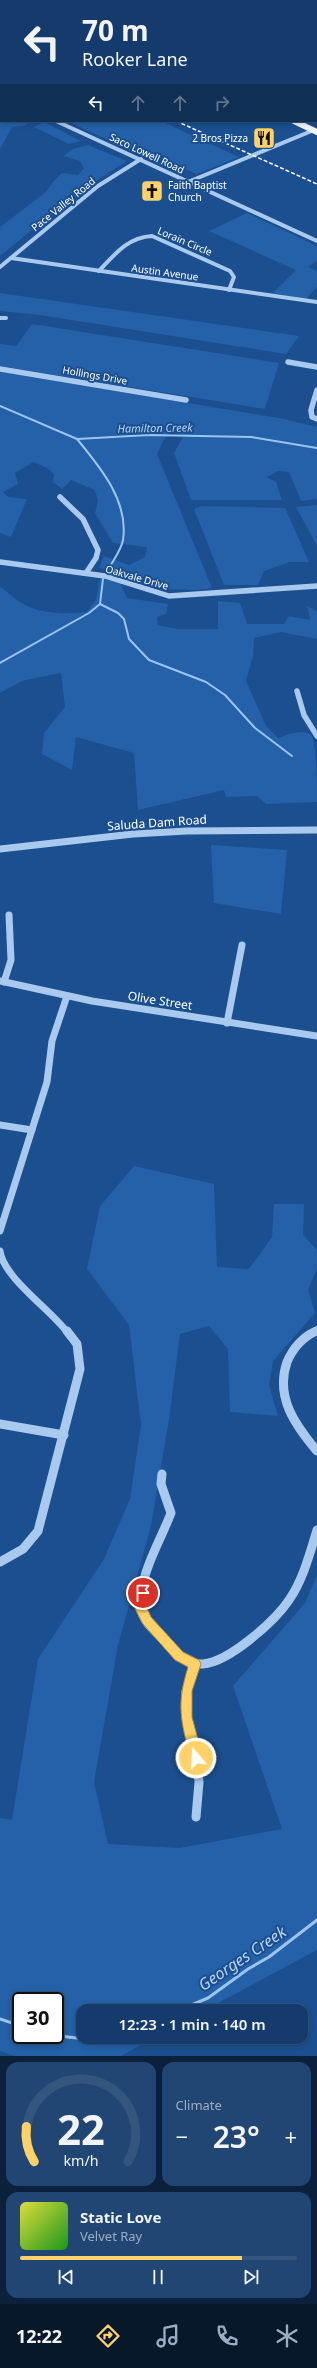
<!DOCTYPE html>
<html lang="en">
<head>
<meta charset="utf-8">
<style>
	body { margin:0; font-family:"Noto Sans",sans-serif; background:#214673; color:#f1f3f6; height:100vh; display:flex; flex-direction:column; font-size:15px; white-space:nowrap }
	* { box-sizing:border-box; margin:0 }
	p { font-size:13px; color:#9dadc1 }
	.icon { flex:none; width:22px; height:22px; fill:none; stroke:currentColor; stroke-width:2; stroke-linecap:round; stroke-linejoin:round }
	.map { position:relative; height:2056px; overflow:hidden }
	.sheet { display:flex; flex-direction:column; gap:6px; padding:6px; background:#0b203b; flex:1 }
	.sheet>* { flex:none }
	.hud { position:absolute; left:0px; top:0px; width:317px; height:122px; box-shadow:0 2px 6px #0003,0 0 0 1px #33557e; background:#143b6b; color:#f1f3f6; overflow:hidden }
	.speed { position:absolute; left:12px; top:1992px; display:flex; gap:8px; font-size:20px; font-weight:700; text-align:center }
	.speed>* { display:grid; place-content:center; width:52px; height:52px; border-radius:50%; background:#143b6b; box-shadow:0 2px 6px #0003,0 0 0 1px #33557e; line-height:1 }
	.speed .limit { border:2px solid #111; border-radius:6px; background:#fff; color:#111 }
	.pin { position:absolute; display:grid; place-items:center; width:34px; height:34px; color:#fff; margin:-17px; border:2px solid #fff; border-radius:50%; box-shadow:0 1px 4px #0007 }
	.me { position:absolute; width:44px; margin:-22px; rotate:342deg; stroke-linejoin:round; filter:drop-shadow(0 0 3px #0008) }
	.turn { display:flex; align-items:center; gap:14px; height:84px; padding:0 16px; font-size:18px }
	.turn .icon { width:52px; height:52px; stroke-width:2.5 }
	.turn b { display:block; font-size:28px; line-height:34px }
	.lanes { display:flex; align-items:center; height:38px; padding:0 16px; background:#0003; justify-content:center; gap:20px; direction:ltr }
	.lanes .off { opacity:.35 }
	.big { font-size:30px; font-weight:600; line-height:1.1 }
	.sheet .card { flex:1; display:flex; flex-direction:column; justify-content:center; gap:6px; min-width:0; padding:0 14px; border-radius:12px; background:#214673 }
	.sheet .dial { align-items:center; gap:0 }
	.dial svg { height:104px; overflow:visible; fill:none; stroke:#33557e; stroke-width:7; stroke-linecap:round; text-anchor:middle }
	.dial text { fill:#f1f3f6; stroke:none }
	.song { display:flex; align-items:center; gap:12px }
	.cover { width:48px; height:48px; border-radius:6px; background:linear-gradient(135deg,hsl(60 70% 55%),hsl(120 70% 35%)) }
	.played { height:4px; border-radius:2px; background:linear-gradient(90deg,#ffd166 80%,#33557e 80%) }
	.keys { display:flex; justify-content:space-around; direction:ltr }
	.heat { display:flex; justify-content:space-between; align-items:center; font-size:22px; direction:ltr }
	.sheet .tiles { flex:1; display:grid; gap:6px; grid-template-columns:1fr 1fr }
	.card:last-child { grid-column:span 2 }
	.trip { position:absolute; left:76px; top:2004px; width:232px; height:40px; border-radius:12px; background:#143b6b; box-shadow:0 2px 6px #0003,0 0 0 1px #33557e; font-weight:600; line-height:40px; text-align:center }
	.tab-bar { display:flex; height:64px; justify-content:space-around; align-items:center; background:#08182b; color:#9dadc1 }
	.tab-bar .icon { width:28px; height:28px }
	.tab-bar .current { color:#ffd166 }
	.tab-bar b { font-size:18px; color:#f1f3f6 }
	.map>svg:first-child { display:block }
</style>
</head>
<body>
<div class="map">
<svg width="317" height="2056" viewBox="0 0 317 2056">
	<rect width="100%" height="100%" fill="#1b4f8f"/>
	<g fill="#2461a8" fill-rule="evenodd">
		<path d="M0 105 1 121H32L24 126 12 127 0 149Z"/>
		<path d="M67 121H161L239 157 197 174 145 152 130 150Z"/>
		<path d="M44 122 81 141 69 144 34 127Z"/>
		<path d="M88 145 127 161 76 194 0 256V227L46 192 52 183 62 173 78 175 84 168 80 161 63 156 73 149Z"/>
		<path d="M247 213 317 246V261L308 267 317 271V287L306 299 273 293 296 270 209 231Z"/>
		<path d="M0 293 299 336 286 354 40 315 0 311Z"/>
		<path d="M32 324 279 363 265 409 0 366V344L16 346Z"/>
		<path d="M0 372 279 418 317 427V499L301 501 289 472 278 471 267 477 276 482 282 500H191L174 453 184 435 170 432 163 441 157 454 212 588 198 590 161 589 99 568 104 556 129 565 145 557 147 547 113 543 95 513 98 501 95 490 71 480 62 489 53 482 54 474 47 468 33 462 15 473 18 484 3 492 8 497 27 499 11 537 0 533Z"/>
		<path d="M317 505V546L296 507Z"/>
		<path d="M202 506 285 508 309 562H290L264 571 258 585H224L194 509Z"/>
		<path d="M100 578 120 583 127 598 168 604 166 614 157 617 158 625 177 629H218V601L240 603 247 624H284L289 616 310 620 307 606 317 611V639L281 632 254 638 253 656 246 681 266 726 278 738C287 735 302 728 311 735 317 742 317 789 317 802L266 804 257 796 226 797 224 790 138 810 134 753 76 737 72 770 42 754 44 733 65 707 61 673 22 681 0 693V587C7 591 11 596 17 600 38 615 63 614 87 612L96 600Z"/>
		<path d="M211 845 287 850 281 914 214 903Z"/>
		<path d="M134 1166 214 1184 217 1267 249 1269 272 1237 274 1204H304L303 1235 317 1250V1268L308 1290 315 1313 273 1361 269 1385 278 1416 230 1412 228 1349 209 1326 180 1334 169 1419 151 1526 118 1645 94 1782 108 1844 179 1848 282 1829 233 1686 305 1603 317 1575V1950L203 2011H83V2037H155L121 2056H15L0 2051V1818L12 1820 38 1659 104 1559 130 1499 141 1425 129 1325 87 1269 100 1206ZM21 2001H55V2035H21Z"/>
	</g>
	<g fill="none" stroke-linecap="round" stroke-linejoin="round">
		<g stroke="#9cc4f0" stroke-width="2">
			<path d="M0 406 77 439 149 435 251 437 317 448"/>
			<path d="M77 439C100 467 129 501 123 540 121 551 113 560 108 570"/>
			<path d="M100 604 118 613 124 619 129 639 149 660 206 682 225 695 255 728 292 756"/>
			<path d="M0 663 89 613 100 604 103 579"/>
		</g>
		<g stroke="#9cc4f0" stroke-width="3">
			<path d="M177 2011 208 1998 248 1969 269 1957 317 1920"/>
			<path d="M0 2019 21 2026"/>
			<path d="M51 2035 85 2039 97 2037"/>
		</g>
		<g stroke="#a9c9ee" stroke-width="4">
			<path d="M312 1 317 0"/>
			<path d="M56 121 317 241"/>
			<path d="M188 182 314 130"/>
			<path d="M11 258 317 302"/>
			<path d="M0 267 98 186 141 159"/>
			<path d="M99 271C114 255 128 237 152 236L230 271 234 277 229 290"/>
			<path d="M0 318H6"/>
		</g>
		<g stroke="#a9c9ee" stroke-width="5.5">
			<path d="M288 362 317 367"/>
			<path d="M0 369 186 400"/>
			<path d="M317 390 311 410 312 417 317 419"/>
			<path d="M60 497 83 519 98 550 96 558 86 573"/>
			<path d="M0 562 105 576 169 596 317 586"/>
			<path d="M297 691 304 715 317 736"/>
		</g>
		<g stroke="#a9c9ee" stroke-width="7">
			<path d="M0 849 133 834 187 831 317 830"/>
			<path d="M0 981 92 1001 317 1036"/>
			<path d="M4 982 11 960 9 915"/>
			<path d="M227 1023 242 945"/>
			<path d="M0 1125 32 1130"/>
			<path d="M0 1231 47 1082 52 1041 67 996"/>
			<path d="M0 1251C3 1277 51 1310 67 1332"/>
			<path d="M314 1332 317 1330"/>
		</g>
		<g stroke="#a9c9ee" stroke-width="9">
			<path d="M316 1331C303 1337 293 1348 287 1362 275 1397 295 1425 317 1451"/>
			<path d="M0 1424 64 1435"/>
			<path d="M162 1474 161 1484 171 1513C160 1542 138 1576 141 1608 142 1623 160 1635 170 1646 178 1655 190 1665 203 1664 229 1662 275 1621 289 1600 303 1580 310 1553 317 1530"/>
			<path d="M0 1562 23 1549 38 1531 80 1369 77 1344 67 1331"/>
			<path d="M195 1664 186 1691V1717L196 1758 199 1782 196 1817"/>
		</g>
		<path stroke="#f0f6ff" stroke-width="6" d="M294 121 317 132"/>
		<g fill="#fff" fill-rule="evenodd">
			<path d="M23 0H30L31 1H24Z"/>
			<path d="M42 0H50L51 1H43Z"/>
			<rect x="316" y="96" width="1" height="4"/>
		</g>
		<path stroke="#fff" stroke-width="1.5" stroke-dasharray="4 2" stroke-linecap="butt" d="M176 121 317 184"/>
	</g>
	<path fill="#ffd166" stroke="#a68842" d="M143 1587 149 1593 147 1608 151 1617 183 1652 199 1660 201 1664 192 1691V1717L203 1758 201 1762 196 1764 192 1762 190 1758C181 1719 176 1706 188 1667L175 1660 143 1624 135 1609 138 1593Z"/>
	<defs>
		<g id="restaurant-square" transform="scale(1.15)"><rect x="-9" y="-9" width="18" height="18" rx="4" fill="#ffd166" stroke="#1b4f8f"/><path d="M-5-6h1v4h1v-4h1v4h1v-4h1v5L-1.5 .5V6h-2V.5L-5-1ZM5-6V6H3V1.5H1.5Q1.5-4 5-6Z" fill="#111"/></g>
		<g id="church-square" transform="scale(1.15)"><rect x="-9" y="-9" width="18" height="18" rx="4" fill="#ffd166" stroke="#1b4f8f"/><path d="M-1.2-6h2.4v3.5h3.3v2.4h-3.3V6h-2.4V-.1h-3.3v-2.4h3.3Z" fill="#111"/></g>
	</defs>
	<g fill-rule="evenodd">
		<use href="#restaurant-square" x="264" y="138"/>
		<use href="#church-square" x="152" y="191"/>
	</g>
	<g text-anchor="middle" stroke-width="4" stroke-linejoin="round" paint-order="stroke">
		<g font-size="10" fill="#fff" stroke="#1b4f8f" text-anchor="end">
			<text x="248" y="142">2 Bros Pizza</text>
			<text x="168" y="189" text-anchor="start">Faith Baptist<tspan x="168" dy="12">Church</tspan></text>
		</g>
		<g font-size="10" fill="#fff" stroke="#1b4f8f">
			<text transform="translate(147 153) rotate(25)" y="4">Saco Lowell Road</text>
			<text transform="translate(63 204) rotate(-39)" y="4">Pace Valley Road</text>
			<text transform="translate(185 241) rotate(23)" y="4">Lorain Circle</text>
			<text transform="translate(165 272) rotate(8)" y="4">Austin Avenue</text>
			<text transform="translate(95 375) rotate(10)" y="4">Hollings Drive</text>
			<text transform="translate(137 577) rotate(16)" y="4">Oakvale Drive</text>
		</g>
		<g font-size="11" font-style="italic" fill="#b5d3f5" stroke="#1b4f8f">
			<text transform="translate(155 428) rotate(-1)" y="4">Hamilton Creek</text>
		</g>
		<g font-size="12" fill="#fff" stroke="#1b4f8f">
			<text transform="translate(157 823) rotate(-4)" y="4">Saluda Dam Road</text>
			<text transform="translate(160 1001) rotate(9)" y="4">Olive Street</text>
		</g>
		<g font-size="16" font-style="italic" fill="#b5d3f5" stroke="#1b4f8f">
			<text transform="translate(242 1958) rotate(-34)" y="6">Georges Creek</text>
		</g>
	</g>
</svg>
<div class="speed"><div class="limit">30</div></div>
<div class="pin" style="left:143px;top:1593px;background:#d93025"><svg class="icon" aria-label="arrive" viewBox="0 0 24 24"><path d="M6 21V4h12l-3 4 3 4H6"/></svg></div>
<svg class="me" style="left:196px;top:1758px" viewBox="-20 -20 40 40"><circle r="17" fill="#ffd166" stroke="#fff" stroke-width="3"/><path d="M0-11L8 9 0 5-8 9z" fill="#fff"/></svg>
<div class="trip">12:23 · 1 min · 140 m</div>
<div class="hud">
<div class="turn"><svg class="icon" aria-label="left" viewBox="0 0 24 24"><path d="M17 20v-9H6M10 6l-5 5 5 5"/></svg><div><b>70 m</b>Rooker Lane</div></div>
<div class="lanes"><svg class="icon" aria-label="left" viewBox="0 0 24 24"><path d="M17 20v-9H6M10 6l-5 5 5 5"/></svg><svg class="icon off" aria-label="ahead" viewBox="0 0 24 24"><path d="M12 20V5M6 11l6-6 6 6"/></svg><svg class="icon off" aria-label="ahead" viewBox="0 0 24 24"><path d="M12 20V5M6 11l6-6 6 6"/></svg><svg class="icon off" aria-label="right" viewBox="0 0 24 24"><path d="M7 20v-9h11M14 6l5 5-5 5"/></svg></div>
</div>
</div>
<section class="sheet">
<div class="tiles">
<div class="card dial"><svg viewBox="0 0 100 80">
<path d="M14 69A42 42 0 1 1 86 69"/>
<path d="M14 69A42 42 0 0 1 8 42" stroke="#ffd166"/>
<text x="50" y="56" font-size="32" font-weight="700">22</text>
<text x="50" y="72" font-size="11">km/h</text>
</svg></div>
<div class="card"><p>Climate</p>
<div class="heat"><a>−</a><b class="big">23°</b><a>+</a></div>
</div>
<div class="card">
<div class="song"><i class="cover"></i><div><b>Static Love</b><p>Velvet Ray</p></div></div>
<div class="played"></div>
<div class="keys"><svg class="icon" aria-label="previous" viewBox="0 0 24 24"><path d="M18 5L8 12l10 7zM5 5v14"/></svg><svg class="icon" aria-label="pause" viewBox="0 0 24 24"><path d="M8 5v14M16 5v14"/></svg><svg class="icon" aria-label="next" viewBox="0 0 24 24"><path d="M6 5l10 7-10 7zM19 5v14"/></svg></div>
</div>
</div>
</section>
<nav class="tab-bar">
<b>12:22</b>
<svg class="icon current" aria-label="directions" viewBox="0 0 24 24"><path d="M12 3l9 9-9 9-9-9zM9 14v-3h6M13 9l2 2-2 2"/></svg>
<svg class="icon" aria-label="music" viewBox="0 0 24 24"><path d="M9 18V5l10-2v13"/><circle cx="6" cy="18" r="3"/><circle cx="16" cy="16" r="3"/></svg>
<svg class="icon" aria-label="phone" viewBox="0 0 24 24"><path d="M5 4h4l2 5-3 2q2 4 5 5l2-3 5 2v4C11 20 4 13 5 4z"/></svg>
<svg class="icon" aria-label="climate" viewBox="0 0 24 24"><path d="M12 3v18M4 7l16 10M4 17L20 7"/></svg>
</nav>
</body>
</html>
